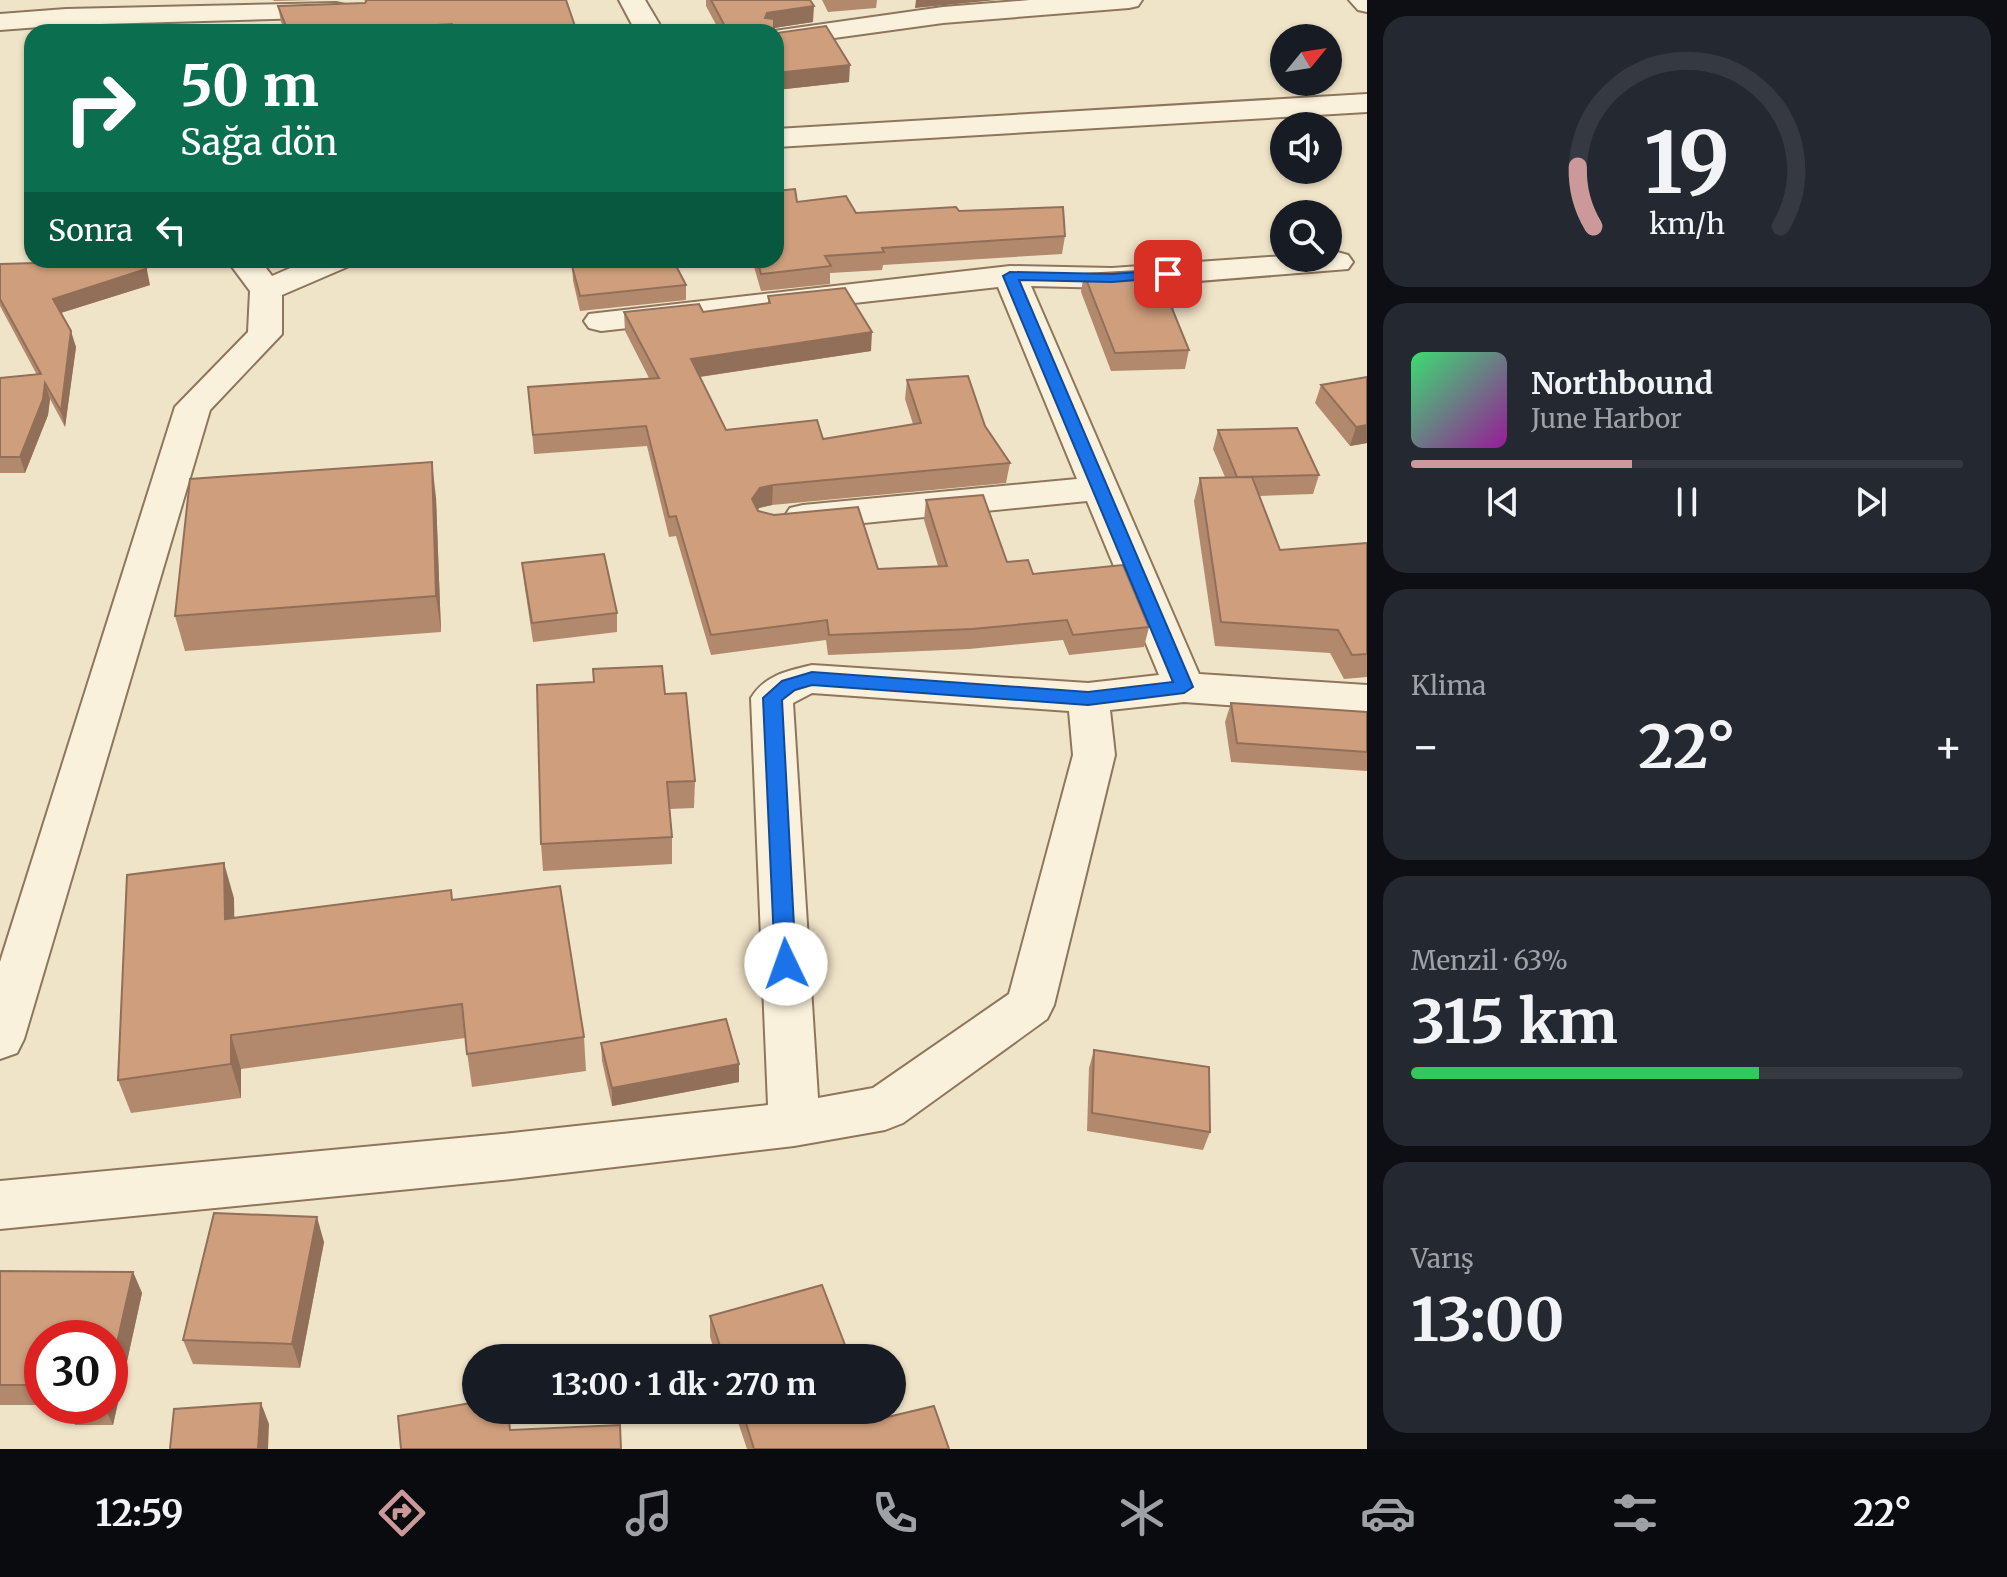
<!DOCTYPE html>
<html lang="tr">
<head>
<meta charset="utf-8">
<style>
	body { margin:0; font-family:Merriweather,serif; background:#242831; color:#f1f3f6; height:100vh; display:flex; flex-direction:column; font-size:30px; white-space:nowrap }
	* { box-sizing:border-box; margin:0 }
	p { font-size:26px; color:#9ea1a6 }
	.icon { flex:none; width:44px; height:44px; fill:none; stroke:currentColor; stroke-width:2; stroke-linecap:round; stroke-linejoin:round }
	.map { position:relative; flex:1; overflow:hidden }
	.sheet { display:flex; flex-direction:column; gap:16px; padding:16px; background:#0d0f14; width:640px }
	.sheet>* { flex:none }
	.hud { position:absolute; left:24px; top:24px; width:760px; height:244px; border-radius:24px; box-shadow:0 2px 6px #0004; background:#0b6e4f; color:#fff; overflow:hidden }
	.needle { width:52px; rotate:60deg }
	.tools { position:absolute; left:1270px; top:24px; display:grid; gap:16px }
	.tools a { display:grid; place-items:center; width:72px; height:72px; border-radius:50%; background:#171b24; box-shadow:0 2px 6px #0004; font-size:40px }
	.speed { position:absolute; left:24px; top:1320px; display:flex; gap:16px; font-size:40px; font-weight:700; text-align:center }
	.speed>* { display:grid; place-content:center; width:104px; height:104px; border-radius:50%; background:#171b24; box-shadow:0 2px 6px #0004; line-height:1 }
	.speed .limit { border:12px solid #d22; background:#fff; color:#111 }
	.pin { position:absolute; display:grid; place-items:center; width:68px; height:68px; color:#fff; margin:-34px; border-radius:16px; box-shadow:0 4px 12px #0006 }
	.me { position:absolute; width:88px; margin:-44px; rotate:357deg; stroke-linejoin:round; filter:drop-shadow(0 0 6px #0008) }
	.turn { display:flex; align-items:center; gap:28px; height:168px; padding:0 24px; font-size:36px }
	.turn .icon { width:104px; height:104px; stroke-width:2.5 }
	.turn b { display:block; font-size:56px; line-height:68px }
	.then { display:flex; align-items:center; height:76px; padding:0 24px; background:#0003; gap:16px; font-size:30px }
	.big { font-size:60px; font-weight:700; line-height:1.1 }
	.sheet .tile { flex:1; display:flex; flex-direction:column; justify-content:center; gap:12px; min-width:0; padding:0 28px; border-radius:24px; background:#242831 }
	.sheet .dial { align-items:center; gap:0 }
	.dial svg { height:208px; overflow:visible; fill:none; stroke:#363941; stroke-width:7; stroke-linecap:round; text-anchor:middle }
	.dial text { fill:#f1f3f6; stroke:none }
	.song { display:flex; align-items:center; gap:24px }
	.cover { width:96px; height:96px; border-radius:12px; background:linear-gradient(135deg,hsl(140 70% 55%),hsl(300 70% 35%)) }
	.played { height:8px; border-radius:4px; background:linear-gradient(90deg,#cc999b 40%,#363941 40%) }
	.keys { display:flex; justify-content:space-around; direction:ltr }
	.heat { display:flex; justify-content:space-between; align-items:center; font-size:44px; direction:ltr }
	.charge { height:12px; border-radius:6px; background:linear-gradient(90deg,#34c759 63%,#363941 0) }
	.trip { position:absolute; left:462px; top:1344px; width:444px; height:80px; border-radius:40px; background:#171b24; box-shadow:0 2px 6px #0004; font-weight:700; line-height:80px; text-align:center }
	.tabs { display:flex; height:128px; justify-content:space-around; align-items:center; background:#090b0e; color:#9ea1a6 }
	.tabs .icon { width:56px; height:56px }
	.tabs .on { color:#cc999b }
	.tabs b { font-size:36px; color:#f1f3f6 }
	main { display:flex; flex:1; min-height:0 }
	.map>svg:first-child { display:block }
</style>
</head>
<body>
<main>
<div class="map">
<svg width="1367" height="1449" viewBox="0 0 1367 1449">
	<rect width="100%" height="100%" fill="#f0e4c8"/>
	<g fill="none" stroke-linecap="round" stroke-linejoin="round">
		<g stroke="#8d765c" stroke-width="4">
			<g id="minor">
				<path d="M619 0H645L664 32H636Z"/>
				<path d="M1030 0H1142L1138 6 1129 8 943 23 776 46V32H767L943 7Z"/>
				<path d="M1349 0H1367V12L1358 10Z"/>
				<path d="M336 3 345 5 349 11 345 17 66 25 0 30V14L66 9Z"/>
				<path d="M1367 94V112L776 147V129Z"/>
				<path d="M1337 252 1348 255 1353 262 1348 269 1112 288 1031 286 1199 674 1367 685V715L1184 702 1110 710 1115 755 1054 1005 1047 1019 903 1123 885 1130 794 1146 512 1179 0 1229V1181L512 1133 768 1105 751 698C765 675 787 671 812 665L1088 683 1159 675 1087 501 803 529 790 526 784 517 790 508 803 505 1077 479 998 287 601 331 589 328 584 321 589 314 1010 266 1112 268 1284 256 1328 258V253ZM812 693 1069 711 1073 755 1009 994 873 1088 818 1098 793 703Z"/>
				<path d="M227 260H260L272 276 309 260H352L347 267 282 295V334L210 410 24 1039 17 1053 0 1059V962L175 407 248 332 250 291Z"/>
			</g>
		</g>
		<use href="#minor" fill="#faf1dc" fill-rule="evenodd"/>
	</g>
	<g fill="#b2896c">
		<path d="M273 0H316L274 1Z"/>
		<path d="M363 0H566L577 32H285L281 22 278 6 365 3 366 1Z"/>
		<path d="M706 0H810L813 22 774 28V30L849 82 776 90V32H720L706 6Z"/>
		<path d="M822 0H877L876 8 828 12Z"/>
		<path d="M797 202 856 213 959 211 1065 236 1062 254 883 265 882 270 830 273V284L761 291 752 260H776Z"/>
		<path d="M589 260H673L686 285V300L580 311 573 281 572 266 590 264Z"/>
		<path d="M0 264 150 285 61 313 76 347 65 427 50 399 48 415 25 473H0V378L37 375 0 306Z"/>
		<path d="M1084 274 1174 306 1173 312 1189 350 1185 369 1111 371 1081 292Z"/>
		<path d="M768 296 871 351 700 377 726 430 823 439 913 424 905 399 907 380 985 426 1010 463 1006 483 772 505 759 508 758 510 878 569 938 566 924 520 926 500 1007 562 1149 627 1144 647 1069 655 1063 640 969 649 828 655 826 640 711 655 676 536 669 537 647 446 534 454 528 387 649 378 625 331 624 312H703L768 303Z"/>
		<path d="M1367 377V443L1350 446 1315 403 1321 385Z"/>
		<path d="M1218 430 1319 475 1313 494 1259 496 1280 550 1367 543V677L1344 679 1330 653 1215 646 1194 501 1200 478 1225 477 1213 449Z"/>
		<path d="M436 498 441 632 185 651 175 616Z"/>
		<path d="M522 563 617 613V632L533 642 524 582Z"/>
		<path d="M665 694 695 781 694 808 670 809 672 837V864L543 871 541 844Z"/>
		<path d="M1231 703 1367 712V771L1231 762 1225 722Z"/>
		<path d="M234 898V918L452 900 584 1037 586 1071 472 1087 465 1038 241 1069V1098L131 1113 118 1080Z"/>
		<path d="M601 1043 739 1082 612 1106 602 1061Z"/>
		<path d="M1094 1050 1210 1132 1203 1150 1087 1131 1089 1068Z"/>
		<path d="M324 1242 300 1368 193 1364 183 1340Z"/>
		<path d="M0 1271 133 1272 142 1293 113 1425H75L65 1406H110L42 1338V1405H0Z"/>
		<path d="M710 1316 850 1358H717L710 1337Z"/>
		<path d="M734 1410H871L875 1420 949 1449H747Z"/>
	</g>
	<g fill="#916f58">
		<path d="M916 0H997L915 8Z"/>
		<path d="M814 6 813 22 767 29 765 18 767 13Z"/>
		<path d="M308 29 309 32H288V31Z"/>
		<path d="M850 65 849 82 776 90V73Z"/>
		<path d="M145 260 150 285 57 314 53 299Z"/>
		<path d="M71 331 76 347 65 427 61 411Z"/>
		<path d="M872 332 871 351 691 378V359Z"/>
		<path d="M45 383 50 399 48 415 25 473 20 457Z"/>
		<path d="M1367 425V443L1350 446 1356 427Z"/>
		<path d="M432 462 436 498 441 632 436 596Z"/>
		<path d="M773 485 772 505 759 508 752 518V499L760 488Z"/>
		<path d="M224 863 234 898 235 953 225 919Z"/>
		<path d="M231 1035 241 1069V1098L231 1064Z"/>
		<path d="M739 1064V1082L612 1106V1088Z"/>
		<path d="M317 1217 324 1242 300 1368 292 1344Z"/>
		<path d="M133 1272 142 1293 113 1425 104 1406H110V1374Z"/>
		<path d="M261 1403 269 1424 268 1449H258Z"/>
	</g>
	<g fill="#cf9f7d" stroke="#916f58" stroke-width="2">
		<path d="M367 0H566L577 32H457L452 24 376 29 377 32H309L308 29 288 31 278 6 365 3Z"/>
		<path d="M711 0H810L814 6 767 13 765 18 774 19V30L777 33 826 26 850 65 776 73V32H728Z"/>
		<path d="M795 189 797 202 846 196 856 213 956 207 959 211 1063 207 1065 236 882 248 884 252 825 256 831 266 761 274 757 260H776V191Z"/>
		<path d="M145 260 146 269 53 299 71 331 61 411 45 383 43 399 20 457H0V378L41 374 0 299V264Z"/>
		<path d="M593 260H673L686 285 580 296 572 266 595 264Z"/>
		<path d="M1157 270 1174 306H1171L1189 350 1115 353 1084 274Z"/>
		<path d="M845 288 872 332 691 359 726 430 817 420 823 439 921 423 907 380 968 376 985 426 1010 463 773 485 760 488 752 499 758 511 774 515 858 507 878 569 947 566 926 500 983 495 1007 562 1028 560 1033 574 1123 565 1149 627 1073 635 1067 620 972 629 829 635 827 620 711 635 676 516 669 517 646 426 533 435 528 387 659 378 624 312 699 304 703 312 770 303 768 296Z"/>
		<path d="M1367 377V425L1356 427 1321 385Z"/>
		<path d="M1297 428 1319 475 1237 477 1218 430Z"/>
		<path d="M432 462 436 596 175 616 190 479Z"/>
		<path d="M1252 477 1280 550 1367 543V654L1352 655 1338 630 1221 622 1200 478Z"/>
		<path d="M604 554 617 613 532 623 522 563Z"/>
		<path d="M662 666 665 694 686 693 695 781 667 782 672 837 541 844 537 685 594 682 593 669Z"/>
		<path d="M1231 703 1367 712V752L1237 743Z"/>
		<path d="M224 863 225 919 451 890 452 900 560 886 584 1037 467 1054 462 1004 231 1035V1064L118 1080 127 875Z"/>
		<path d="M726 1019 739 1064 612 1088 601 1043Z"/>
		<path d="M1094 1050 1209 1067 1210 1132 1092 1113Z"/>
		<path d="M214 1213 317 1217 292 1344 183 1340Z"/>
		<path d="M0 1271 133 1272 110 1374V1338H42V1385H0Z"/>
		<path d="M822 1285 850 1358H724L710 1316Z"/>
		<path d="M476 1402V1410H508L510 1430 620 1425 621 1449H401L398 1416Z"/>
		<path d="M261 1403 258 1449H170L174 1409Z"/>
		<path d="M934 1406 949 1449H754L742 1410H871L875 1420Z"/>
	</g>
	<path fill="#1a73e8" stroke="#114b97" stroke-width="2" d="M1168 270 1173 271V277L1112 282 1019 280 1193 687 1184 693 1088 705 812 685 795 690 782 700 796 964 793 970 786 972 778 970 775 964 763 698 782 681 812 672 1088 692 1173 682 1003 276 1010 272 1112 274Z"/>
</svg>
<div class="tools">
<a><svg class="needle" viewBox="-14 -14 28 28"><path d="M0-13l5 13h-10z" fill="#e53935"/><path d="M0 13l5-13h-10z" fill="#9ea1a6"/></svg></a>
<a><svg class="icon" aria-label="sound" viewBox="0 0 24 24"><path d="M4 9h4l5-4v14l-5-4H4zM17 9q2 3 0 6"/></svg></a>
<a><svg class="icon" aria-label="search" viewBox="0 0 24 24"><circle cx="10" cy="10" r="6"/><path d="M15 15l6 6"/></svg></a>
</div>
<div class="speed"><div class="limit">30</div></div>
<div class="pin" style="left:1168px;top:274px;background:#d93025"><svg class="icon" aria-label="arrive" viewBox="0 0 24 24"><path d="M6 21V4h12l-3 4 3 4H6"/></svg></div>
<svg class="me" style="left:786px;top:964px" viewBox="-20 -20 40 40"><circle r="19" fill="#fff"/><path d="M0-13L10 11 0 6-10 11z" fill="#1a73e8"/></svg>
<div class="trip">13:00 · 1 dk · 270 m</div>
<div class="hud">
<div class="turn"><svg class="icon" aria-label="right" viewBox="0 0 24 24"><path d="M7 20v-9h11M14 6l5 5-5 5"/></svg><div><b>50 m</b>Sağa dön</div></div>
<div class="then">Sonra<svg class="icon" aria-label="left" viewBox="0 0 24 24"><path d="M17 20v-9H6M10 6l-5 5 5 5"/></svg></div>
</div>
</div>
<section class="sheet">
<div class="tile dial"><svg viewBox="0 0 100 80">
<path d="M14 69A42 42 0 1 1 86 69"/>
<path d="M14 69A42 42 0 0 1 8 46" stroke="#cc999b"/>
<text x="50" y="56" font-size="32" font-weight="700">19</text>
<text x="50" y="72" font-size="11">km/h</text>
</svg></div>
<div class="tile">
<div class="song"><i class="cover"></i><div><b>Northbound</b><p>June Harbor</p></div></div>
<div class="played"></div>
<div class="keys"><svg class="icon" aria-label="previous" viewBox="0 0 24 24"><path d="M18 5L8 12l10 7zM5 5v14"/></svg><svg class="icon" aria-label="pause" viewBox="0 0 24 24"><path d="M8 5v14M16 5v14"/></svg><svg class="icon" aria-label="next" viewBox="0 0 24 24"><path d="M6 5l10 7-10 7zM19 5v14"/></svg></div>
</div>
<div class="tile"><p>Klima</p>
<div class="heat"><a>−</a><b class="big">22°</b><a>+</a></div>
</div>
<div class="tile"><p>Menzil · 63%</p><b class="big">315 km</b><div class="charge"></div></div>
<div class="tile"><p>Varış</p><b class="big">13:00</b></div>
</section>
</main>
<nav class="tabs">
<b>12:59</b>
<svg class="icon on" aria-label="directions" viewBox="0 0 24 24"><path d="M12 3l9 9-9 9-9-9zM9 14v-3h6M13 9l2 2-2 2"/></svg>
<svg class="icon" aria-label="music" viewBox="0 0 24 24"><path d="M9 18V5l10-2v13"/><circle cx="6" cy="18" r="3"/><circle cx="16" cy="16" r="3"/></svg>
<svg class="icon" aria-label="phone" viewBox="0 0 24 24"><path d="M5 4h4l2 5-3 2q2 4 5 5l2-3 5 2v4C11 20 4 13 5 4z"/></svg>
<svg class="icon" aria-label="climate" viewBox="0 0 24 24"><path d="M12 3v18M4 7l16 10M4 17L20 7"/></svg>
<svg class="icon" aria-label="car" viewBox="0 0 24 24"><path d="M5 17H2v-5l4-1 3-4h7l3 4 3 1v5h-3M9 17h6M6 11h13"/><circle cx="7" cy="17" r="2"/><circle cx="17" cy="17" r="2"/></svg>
<svg class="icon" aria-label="filters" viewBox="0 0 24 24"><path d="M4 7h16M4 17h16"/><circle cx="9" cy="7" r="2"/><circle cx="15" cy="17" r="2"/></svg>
<b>22°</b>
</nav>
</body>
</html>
